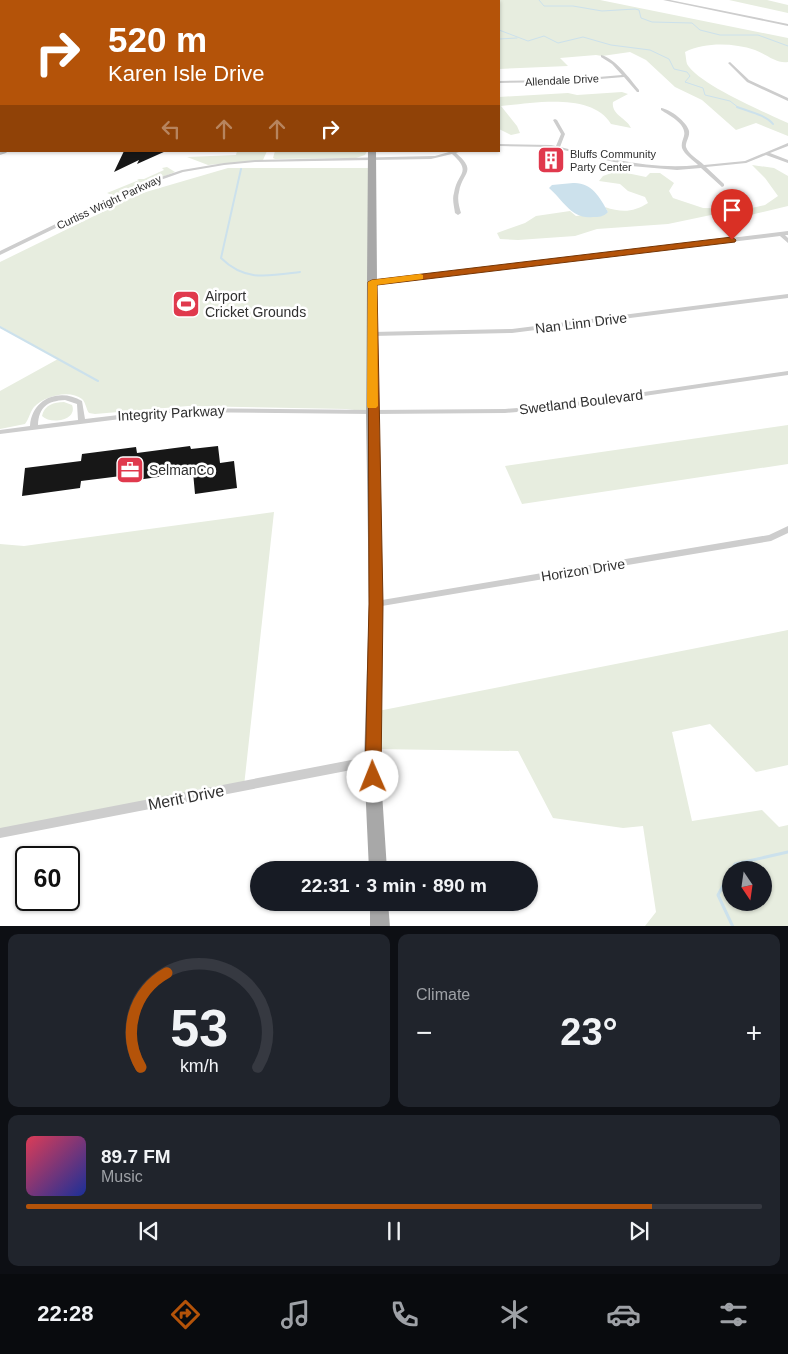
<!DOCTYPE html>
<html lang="en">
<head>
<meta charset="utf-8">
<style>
	body { margin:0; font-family:Helvetica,sans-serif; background:#20242c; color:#f1f3f6; height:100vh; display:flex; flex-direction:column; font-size:19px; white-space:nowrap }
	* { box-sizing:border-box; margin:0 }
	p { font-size:16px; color:#9ea1a6 }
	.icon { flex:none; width:28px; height:28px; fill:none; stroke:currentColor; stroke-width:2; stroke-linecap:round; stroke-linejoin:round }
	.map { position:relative; height:926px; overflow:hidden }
	.sheet { display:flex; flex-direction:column; gap:8px; padding:8px; background:#0d0f14; flex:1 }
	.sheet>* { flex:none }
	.hud { position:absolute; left:0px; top:0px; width:500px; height:152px; box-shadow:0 1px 4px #0004; background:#b45309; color:#fff; overflow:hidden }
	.needle { width:32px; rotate:167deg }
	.buttons { position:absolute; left:722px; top:861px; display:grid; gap:10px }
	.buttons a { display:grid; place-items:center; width:50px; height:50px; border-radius:50%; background:#171b24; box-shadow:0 1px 4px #0004; font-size:25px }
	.speed { position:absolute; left:15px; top:846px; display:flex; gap:10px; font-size:25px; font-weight:700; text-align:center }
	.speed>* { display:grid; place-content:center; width:65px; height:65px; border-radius:50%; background:#171b24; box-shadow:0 1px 4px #0004; line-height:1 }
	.speed .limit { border:2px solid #111; border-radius:8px; background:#fff; color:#111 }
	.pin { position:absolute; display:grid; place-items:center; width:42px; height:42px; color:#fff; margin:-51px -21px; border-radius:50% 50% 50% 0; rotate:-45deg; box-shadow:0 0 5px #0007 }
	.pin .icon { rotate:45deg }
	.me { position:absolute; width:55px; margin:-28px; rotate:359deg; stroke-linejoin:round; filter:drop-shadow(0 0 4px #0008) }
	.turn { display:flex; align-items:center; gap:18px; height:105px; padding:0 25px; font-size:22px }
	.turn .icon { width:65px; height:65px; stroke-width:2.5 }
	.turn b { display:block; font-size:35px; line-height:42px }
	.lanes { display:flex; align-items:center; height:48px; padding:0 25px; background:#0003; justify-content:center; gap:25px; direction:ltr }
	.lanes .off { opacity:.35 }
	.big { font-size:38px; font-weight:800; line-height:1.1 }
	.sheet .card { flex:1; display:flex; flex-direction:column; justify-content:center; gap:8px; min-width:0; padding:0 18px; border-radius:10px; background:#20242c }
	.sheet .dial { align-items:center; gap:0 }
	.dial svg { height:130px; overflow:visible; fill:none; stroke:#363941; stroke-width:7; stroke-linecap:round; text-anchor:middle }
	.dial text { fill:#f1f3f6; stroke:none }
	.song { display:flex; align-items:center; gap:15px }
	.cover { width:60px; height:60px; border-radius:8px; background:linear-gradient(135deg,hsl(350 70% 55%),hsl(230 70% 35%)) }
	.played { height:5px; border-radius:2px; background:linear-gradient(90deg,#b45309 85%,#363941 85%) }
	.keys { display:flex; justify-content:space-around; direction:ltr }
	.heat { display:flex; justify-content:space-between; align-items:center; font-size:28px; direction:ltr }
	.sheet .tiles { flex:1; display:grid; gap:8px; grid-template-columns:1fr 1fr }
	.card:last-child { grid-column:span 2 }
	.trip { position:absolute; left:250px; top:861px; width:288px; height:50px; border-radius:25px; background:#171b24; box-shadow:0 1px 4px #0004; font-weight:800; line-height:50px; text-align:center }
	.tab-bar { display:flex; height:80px; justify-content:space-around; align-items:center; background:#090b0e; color:#9ea1a6 }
	.tab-bar .icon { width:35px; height:35px }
	.tab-bar .active { color:#b45309 }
	.tab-bar b { font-size:22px; color:#f1f3f6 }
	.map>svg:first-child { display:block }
</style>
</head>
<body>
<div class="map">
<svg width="788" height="927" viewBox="0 0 788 927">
	<rect width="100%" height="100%" fill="#fff"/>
	<g fill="#e7eddf" fill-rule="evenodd">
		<path d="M0 0H200L1 1 0 70Z"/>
		<path d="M306 0H600L788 38V62C777 64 766 54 755 50 733 43 706 42 685 52 686 56 686 61 687 64 698 84 766 113 788 123V136L756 123 736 130 702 100 675 87 646 60 630 52 602 56 596 55 560 58 568 66 499 69V1Z"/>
		<path d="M729 0H767L788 5V13Z"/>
		<path d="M622 92 628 94 613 102C611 115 627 118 631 128L611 124C592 92 533 103 501 106L517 126 520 133 511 135 499 129V97L568 93 577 95Z"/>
		<path d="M237 151H267L263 160 208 165 187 157 236 155Z"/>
		<path d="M275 151H367L365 155 356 158 275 159 273 158Z"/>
		<path d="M752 165 774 168 788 176V206L750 215H711L668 224 597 229 575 236 518 240 500 239 497 233 525 223 536 216 570 211 576 216 608 212 605 207C622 213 634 212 648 203L645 197 628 191 620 184 599 181 603 176 617 171 646 177 650 173H660L674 183 669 191 673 198 703 208 747 209 765 205 778 196 765 178Z"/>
		<path d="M167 167 175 172 114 196 107 193 139 180 137 179H144L164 170 162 168Z"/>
		<path d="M228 168H371L372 412 346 409 188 406 95 414 89 413C86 409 86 403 82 399 70 389 44 396 34 407 30 412 29 419 25 424L0 429V391L58 359 0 326V262L139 194Z"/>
		<path d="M64 402 72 405C78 420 51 425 42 416 44 405 54 402 64 402Z"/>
		<path d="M788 425V464L522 504 505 466Z"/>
		<path d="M274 512 244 786 0 833V544L24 546Z"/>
		<path d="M788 630V765L756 772 710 724 672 732 692 821 762 810 779 827 788 825V926H645L656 912 643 826 623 828 553 818 518 751 372 749 373 712ZM731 870H764V902H731Z"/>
	</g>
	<path fill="#cce1ec" d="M573 183C591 182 600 197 608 212 603 217 599 217 593 217 572 220 563 200 549 188L552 185Z"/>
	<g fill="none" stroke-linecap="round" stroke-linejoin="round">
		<g stroke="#cce1ec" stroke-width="1">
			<path d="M539 0 544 6H573L602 11 635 9 639 10 641 18 652 22 692 23 700 30 720 35H758L788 46"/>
			<path d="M499 30 528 41 544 36 558 43 583 37 611 45 650 50 669 59 674 69 687 72 690 76 685 82 703 88 705 95 730 101 739 108"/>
			<path d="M499 39 517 38"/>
		</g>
		<g stroke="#cce1ec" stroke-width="2">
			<path d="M737 107C747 111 766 115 773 124"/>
			<path d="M241 169 221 258C245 282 269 276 300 272"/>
			<path d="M0 327 98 381"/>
		</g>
		<g stroke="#cce1ec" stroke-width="3">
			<path d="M732 870 735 864 788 852"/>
			<path d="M731 871 718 895 733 927"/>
		</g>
		<path fill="#c2c2c2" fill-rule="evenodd" d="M0 145 1 151H8L6 153 0 155Z"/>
		<rect fill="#c2c2c2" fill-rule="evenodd" x="0" y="65" width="1" height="20"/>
	</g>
	<g fill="#171717">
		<path d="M124 151H166L137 164 139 160 114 172Z"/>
		<path d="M555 154 562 163H548L543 156Z"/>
		<path d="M190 446 191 449 218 446 220 463 234 461 237 488 195 494 193 472 137 480V474L81 481 80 488 22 496 25 468 81 461 82 454 136 447 137 453Z"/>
	</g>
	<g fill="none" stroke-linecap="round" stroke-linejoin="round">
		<g fill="#cdcdcd" fill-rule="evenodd">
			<path d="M663 0H670L788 24V26Z"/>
			<path d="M601 55C615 58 630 79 639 90V92H637L624 77 563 82 499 83V81L563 80 622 75 612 64 601 57Z"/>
			<path d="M730 62 749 80 788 98V101L747 82 728 63Z"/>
			<path d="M661 108C670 109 687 122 689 131 690 137 685 142 686 147 688 154 699 160 704 165L745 161 788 143V146L770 153 788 160V163L766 155 746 163 706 167 724 184V186L722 187 701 168 677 170 631 166 551 147 499 146V144L551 145 556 146 561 134 553 120 555 119 557 120 565 134 560 147C607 158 650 170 698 165 694 161 684 154 682 148 681 143 683 140 684 136 687 124 670 116 661 110Z"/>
			<path d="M449 151H462L456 153C478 172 462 172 459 192 457 199 459 206 461 213L458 215 455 213C454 206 452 199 454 193 457 172 473 173 452 154L431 159 255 162 224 165 183 172 138 188 0 255V251L134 186 182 170 224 163 255 160 435 156 449 152Z"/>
			<path d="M788 231V235H785L788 238V243L780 236 372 285 369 283 372 281Z"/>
			<path d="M788 294V298L512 333 372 336 369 334 372 332 512 329Z"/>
			<path d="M788 371V375L555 409 505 413 372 414 177 412 0 434V430L30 426C32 398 60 388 82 401L85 419 177 408 372 410 505 409 555 405ZM65 400 77 404 78 420 38 425C39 407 47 401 65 400Z"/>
			<path d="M788 526V533L771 541 376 607 373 606 372 604 373 602 376 601 769 535Z"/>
			<path d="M372 756 376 758 377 761 376 764 372 766 0 838V828Z"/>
		</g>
		<g fill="#a8a8a8" fill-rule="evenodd">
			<path d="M298 0H304L305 1H299Z"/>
			<path d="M368 151H376L378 412 383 604 380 761 387 870H369L364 761 369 604 366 412Z"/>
			<path d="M370 902H388L390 927H370Z"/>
		</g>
	</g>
	<path fill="#b45309" stroke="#753606" d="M732 237 736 240 735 242 377 285 383 604 381 777 378 782 373 784 367 782 365 777 369 604 368 282 372 280Z"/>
	<path fill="#f59e0b" d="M420 274 423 275V279L377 285 378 406 376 408H368L367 406 368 282 372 280Z"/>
	<defs>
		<g id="building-square" transform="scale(1.4375)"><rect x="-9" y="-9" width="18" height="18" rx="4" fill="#e0394d" stroke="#fff"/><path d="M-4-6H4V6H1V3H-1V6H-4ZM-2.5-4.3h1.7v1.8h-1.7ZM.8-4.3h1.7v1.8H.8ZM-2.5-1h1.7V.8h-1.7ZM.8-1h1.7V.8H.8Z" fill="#fff"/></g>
		<g id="stadium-square" transform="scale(1.4375)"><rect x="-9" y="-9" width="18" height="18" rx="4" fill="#e0394d" stroke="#fff"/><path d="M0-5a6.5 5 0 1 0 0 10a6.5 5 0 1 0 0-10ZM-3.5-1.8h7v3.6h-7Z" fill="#fff"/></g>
		<g id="office-square" transform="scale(1.4375)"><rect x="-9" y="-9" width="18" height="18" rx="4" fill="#e0394d" stroke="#fff"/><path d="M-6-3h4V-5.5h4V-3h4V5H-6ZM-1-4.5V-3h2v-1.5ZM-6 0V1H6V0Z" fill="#fff"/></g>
	</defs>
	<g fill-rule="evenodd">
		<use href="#building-square" x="551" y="160"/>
		<use href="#stadium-square" x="186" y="304"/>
		<use href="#office-square" x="130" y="470"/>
	</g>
	<g text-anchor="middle" stroke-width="5" stroke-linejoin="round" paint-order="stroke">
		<g font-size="11" fill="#303030" stroke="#fff">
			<text transform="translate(562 80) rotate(-3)" y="4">Allendale Drive</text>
			<text transform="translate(109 202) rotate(-25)" y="4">Curtiss Wright Parkway</text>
		</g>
		<g font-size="11" fill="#303030" stroke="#fff" text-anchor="start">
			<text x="570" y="158">Bluffs Community<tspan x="570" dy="13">Party Center</tspan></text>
		</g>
		<g font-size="14" fill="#303030" stroke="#fff" text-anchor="start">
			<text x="205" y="301">Airport<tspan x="205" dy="16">Cricket Grounds</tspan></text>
			<text x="149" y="475">SelmanCo</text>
		</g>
		<g font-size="14" fill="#303030" stroke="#fff">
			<text transform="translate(581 323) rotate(-7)" y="5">Nan Linn Drive</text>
			<text transform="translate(581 402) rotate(-7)" y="5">Swetland Boulevard</text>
			<text transform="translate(171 413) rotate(-3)" y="5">Integrity Parkway</text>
			<text transform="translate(583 570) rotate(-9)" y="5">Horizon Drive</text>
		</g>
		<g font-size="16" fill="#303030" stroke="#fff">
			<text transform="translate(186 797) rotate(-11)" y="6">Merit Drive</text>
		</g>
	</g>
</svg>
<div class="buttons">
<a><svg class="needle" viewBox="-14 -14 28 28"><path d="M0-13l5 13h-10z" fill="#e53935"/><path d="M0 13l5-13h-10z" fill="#9ea1a6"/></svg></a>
</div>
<div class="speed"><div class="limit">60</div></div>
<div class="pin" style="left:732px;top:240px;background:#d93025"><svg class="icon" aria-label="arrive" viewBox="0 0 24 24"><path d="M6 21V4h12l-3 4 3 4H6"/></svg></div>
<svg class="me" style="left:373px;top:777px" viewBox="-20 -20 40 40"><circle r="19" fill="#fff"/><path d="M0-13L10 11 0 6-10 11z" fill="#b45309"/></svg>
<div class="trip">22:31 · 3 min · 890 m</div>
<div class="hud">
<div class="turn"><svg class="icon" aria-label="right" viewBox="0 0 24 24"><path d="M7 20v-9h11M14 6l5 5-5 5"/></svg><div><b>520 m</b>Karen Isle Drive</div></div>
<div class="lanes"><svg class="icon off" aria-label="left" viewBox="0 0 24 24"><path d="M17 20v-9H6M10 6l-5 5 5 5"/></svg><svg class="icon off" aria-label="ahead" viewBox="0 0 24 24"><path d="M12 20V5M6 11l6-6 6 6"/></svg><svg class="icon off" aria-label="ahead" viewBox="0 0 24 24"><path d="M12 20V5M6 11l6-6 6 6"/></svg><svg class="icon" aria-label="right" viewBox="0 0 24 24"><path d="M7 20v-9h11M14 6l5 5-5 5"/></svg></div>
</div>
</div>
<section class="sheet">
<div class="tiles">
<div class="card dial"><svg viewBox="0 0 100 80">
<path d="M14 69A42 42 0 1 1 86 69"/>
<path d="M14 69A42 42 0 0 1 30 11" stroke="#b45309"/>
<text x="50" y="56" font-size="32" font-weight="700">53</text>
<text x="50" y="72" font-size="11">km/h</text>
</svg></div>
<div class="card"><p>Climate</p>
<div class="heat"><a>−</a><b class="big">23°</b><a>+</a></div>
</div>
<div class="card">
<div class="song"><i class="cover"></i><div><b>89.7 FM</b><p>Music</p></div></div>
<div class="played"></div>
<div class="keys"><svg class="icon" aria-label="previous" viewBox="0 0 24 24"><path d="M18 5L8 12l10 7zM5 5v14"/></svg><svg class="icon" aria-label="pause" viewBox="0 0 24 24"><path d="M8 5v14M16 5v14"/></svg><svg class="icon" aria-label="next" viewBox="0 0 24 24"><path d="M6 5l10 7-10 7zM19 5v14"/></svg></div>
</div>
</div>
</section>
<nav class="tab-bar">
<b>22:28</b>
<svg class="icon active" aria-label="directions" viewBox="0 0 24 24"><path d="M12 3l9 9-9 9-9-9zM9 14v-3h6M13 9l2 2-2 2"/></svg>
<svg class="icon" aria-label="music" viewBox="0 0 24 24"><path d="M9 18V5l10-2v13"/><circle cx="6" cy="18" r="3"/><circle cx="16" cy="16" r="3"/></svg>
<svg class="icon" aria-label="phone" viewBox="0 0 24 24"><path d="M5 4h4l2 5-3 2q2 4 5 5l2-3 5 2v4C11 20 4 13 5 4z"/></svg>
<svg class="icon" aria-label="climate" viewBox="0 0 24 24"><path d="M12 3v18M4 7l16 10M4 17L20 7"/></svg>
<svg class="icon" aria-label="car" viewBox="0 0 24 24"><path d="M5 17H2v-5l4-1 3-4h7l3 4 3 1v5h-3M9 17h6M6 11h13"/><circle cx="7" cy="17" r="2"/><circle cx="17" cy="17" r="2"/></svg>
<svg class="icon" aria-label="filters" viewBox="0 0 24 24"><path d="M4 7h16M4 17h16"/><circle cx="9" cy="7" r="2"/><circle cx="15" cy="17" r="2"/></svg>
</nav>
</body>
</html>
